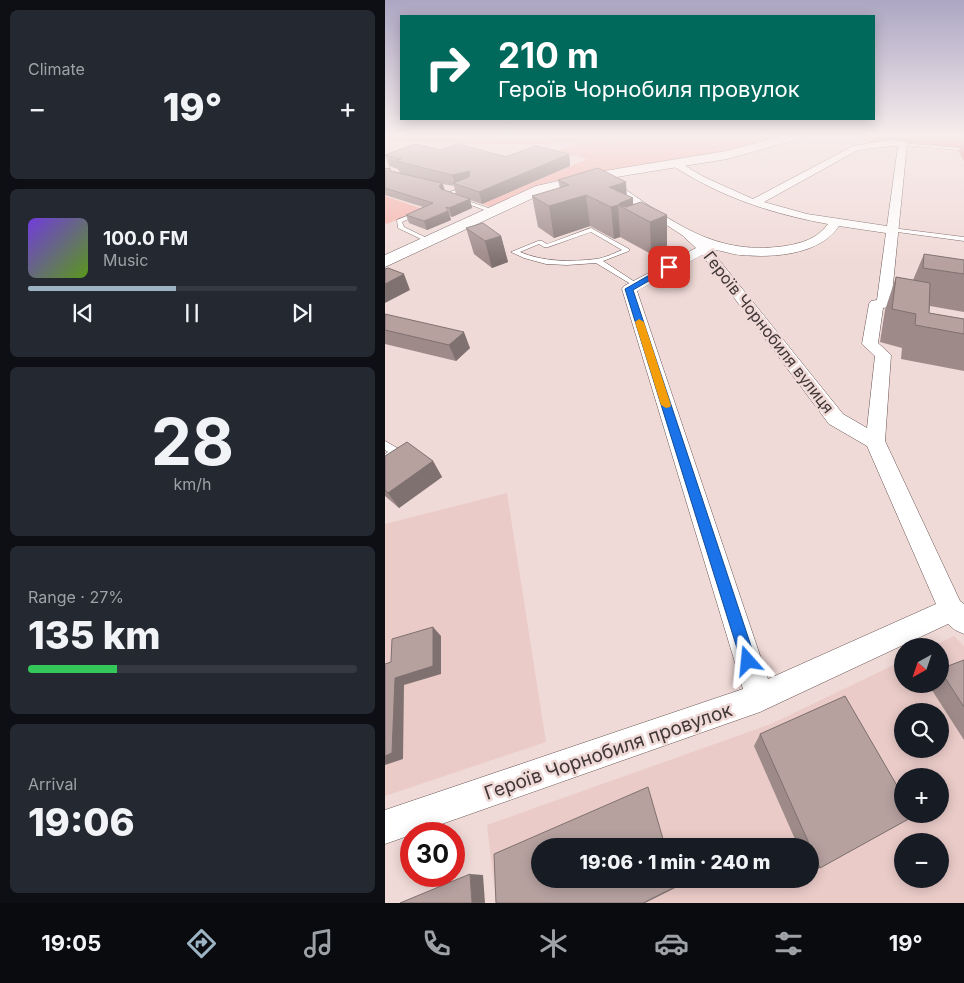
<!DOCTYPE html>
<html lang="en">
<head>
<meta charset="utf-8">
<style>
	body { margin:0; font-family:Inter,sans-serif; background:#242831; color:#f1f3f6; height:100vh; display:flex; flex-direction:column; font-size:19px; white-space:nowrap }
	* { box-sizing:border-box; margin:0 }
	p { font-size:16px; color:#9ea1a6 }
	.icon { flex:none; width:28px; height:28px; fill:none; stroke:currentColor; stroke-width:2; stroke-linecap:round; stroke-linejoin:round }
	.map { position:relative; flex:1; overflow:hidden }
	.side { display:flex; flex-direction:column; gap:10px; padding:10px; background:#0d0f14; width:385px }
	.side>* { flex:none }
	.guide { position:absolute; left:15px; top:15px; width:475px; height:105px; border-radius:0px; box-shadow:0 2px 12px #0003; background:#00695c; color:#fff; overflow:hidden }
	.needle { width:32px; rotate:220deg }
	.buttons { position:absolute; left:509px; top:638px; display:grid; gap:10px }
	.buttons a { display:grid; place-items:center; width:55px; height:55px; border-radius:50%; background:#171b24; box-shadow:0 2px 12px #0003; font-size:25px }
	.speed { position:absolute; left:15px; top:822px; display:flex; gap:10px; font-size:25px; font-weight:700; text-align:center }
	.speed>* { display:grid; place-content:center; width:65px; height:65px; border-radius:50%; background:#171b24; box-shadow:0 2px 12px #0003; line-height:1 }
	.speed .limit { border:8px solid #d22; background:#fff; color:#111 }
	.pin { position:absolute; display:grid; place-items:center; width:42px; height:42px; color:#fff; margin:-21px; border-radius:10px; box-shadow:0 2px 8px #0006 }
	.me { position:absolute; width:55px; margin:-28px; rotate:342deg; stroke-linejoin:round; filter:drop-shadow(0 0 4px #0008) }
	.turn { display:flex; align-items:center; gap:18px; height:105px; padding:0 15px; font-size:22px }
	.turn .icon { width:65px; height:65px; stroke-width:2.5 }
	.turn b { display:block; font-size:35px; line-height:42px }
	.big { font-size:38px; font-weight:800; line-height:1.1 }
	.side .tile { flex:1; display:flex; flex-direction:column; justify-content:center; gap:8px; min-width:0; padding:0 18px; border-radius:8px; background:#242831 }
	.side .dial { align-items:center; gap:0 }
	.dial b { font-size:65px; line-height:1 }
	.song { display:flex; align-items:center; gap:15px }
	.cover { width:60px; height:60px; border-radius:8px; background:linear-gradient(135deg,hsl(260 70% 55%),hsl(90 70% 35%)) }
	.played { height:5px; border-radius:2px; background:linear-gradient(90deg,#9cb4c3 45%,#363941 45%) }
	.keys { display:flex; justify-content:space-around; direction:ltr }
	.heat { display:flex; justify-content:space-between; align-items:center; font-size:28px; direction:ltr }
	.charge { height:8px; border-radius:4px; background:linear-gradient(90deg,#34c759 27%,#363941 0) }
	.trip { position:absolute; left:146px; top:838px; width:288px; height:50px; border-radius:25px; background:#171b24; box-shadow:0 2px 12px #0003; font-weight:800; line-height:50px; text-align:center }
	.tabs { display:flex; height:80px; justify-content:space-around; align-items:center; background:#090b0e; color:#9ea1a6 }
	.tabs .icon { width:35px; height:35px }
	.tabs .active { color:#9cb4c3 }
	.tabs b { font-size:22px; color:#f1f3f6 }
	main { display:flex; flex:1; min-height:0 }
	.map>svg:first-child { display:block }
</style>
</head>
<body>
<main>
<section class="side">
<div class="tile"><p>Climate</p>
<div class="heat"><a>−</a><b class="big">19°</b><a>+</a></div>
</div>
<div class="tile">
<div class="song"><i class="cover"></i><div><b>100.0 FM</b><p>Music</p></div></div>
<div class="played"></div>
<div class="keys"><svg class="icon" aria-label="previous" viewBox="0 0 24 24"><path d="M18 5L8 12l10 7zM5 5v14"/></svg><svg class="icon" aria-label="pause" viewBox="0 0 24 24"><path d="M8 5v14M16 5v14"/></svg><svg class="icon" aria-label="next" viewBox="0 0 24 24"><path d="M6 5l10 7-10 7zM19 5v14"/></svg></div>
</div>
<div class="tile dial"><b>28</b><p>km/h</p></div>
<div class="tile"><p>Range · 27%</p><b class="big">135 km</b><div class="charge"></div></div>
<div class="tile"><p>Arrival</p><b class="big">19:06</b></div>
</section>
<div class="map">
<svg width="579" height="903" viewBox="0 0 579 903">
	<rect width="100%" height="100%" fill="#f0dad7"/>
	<g fill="#eacbc8" fill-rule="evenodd">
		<path d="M122 493 161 742 0 796V524Z"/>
		<path d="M569 636 579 646V903H111L102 825 386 724 517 661 518 684H555V646H548ZM518 711H555V749H518ZM518 776H555V814H518ZM518 841H555V879H518ZM155 846H425V879H155Z"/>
	</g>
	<g fill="#f5b1aa">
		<path d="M284 135H410L339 154 164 182 106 207 97 204 202 159C191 154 179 155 168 153L192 143 233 140 240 136 262 138Z"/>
		<path d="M0 196 38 209 2 224 0 223Z"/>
	</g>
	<path fill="#dd8078" d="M463 135H579V161L571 147 506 141 486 143Z"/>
	<path fill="#f2928b" d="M0 135H284L262 138 240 136 233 140 223 141 150 144 58 143 0 140Z"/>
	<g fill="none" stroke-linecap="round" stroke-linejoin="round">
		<g stroke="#675452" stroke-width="1">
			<g id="service">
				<path d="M516 143 574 148 576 149 574 150 518 145Z"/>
				<path d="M80 186 85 187 66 195 109 210V212H105L58 195Z"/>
				<path d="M32 212 37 213 17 222 19 227 46 240V242H42L13 228 12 220Z"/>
				<path d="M206 228 244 249V251L218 261 253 284V286H249L211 263 182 265 161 264 139 258 126 252 153 241H157L162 244ZM206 232 237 250C229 253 220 258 211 259 185 262 159 262 135 252L154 244 159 247H163Z"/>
				<path d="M507 228 579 237V241L505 231 504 230Z"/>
				<path d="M0 441 14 449 15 452 4 463 0 464V454L3 452 0 450Z"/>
			</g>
		</g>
		<g stroke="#675452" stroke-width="1">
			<path id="minor" d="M507 140 518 141 522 144 506 304 504 307 498 308 493 343 506 355 500 441 575 601 579 604V634L570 630 563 624 375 712 0 844V810L358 689 237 289 239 286 311 248 297 235 215 182V178H223C282 216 324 257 400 246 417 243 432 239 443 224 387 214 336 197 288 166V162H294L319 177 368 199 468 146ZM507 146H513L502 226 422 214 379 202 473 150ZM454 226 501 233 492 300 486 301 484 304 477 344 490 356 482 428 458 414 326 250C335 249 347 255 357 255 388 258 435 255 454 226ZM317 255 444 424 482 446 551 604 383 679 252 291Z"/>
		</g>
		<g stroke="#675452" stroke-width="1">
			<path id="secondary" d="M402 135H423L421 137 342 159 213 180 161 192 0 267V255L151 186 213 172 341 151Z"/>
		</g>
		<use href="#service" fill="#fff" fill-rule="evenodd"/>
		<use href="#minor" fill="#fff" fill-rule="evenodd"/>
		<use href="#secondary" fill="#fff" fill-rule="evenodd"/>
	</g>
	<g fill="#9d8a89" fill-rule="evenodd">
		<path d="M55 150 121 157 184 154 185 166 97 204 85 200 87 208 67 217 65 216 66 220 42 230 24 223 21 215 38 207 0 195V169L15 173 13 169 4 166 0 154ZM58 184 69 186 71 195 60 191Z"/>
		<path d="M173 180 242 196 248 198V205L256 202 282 247 266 254 235 237 229 239 205 226 169 238 153 227 147 196 175 188Z"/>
		<path d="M81 228 116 236 123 262 107 268 89 254Z"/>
		<path d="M539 254 579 260V312L545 306 544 313 579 319V371L516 359 517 348 495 342 500 310 511 277 528 280Z"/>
		<path d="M0 314 85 348 71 361 0 344Z"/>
		<path d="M0 456 48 461 57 477 14 508 0 496Z"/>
		<path d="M579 660V740L543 684H555V669Z"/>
		<path d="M460 696 518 796V814H528L529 816 435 868 425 870V846H413L369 746 375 734Z"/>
	</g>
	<g fill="#7f716f">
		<path d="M184 154 185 166 97 204 94 192Z"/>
		<path d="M85 171 88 184 70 183 67 175Z"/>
		<path d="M241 182 242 200 248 198V213L233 205 235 237 229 239 224 187Z"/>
		<path d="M57 183 60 191 57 194 54 186Z"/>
		<path d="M201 195 205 226 169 238 164 206Z"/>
		<path d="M85 199 87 208 67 217 64 208Z"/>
		<path d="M63 211 66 220 42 230 39 221Z"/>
		<path d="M282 215V247L266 254 265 222Z"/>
		<path d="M116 236 123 262 107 268 100 241Z"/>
		<path d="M19 274 25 290 0 303V284Z"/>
		<path d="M79 332 85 348 71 361 64 345Z"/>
		<path d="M48 461 57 477 14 508 3 493Z"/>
		<path d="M48 627 56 636V674L19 685 18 759 0 765V756L10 678Z"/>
		<path d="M85 874 98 875 100 903H87Z"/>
		<path d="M292 886V887L260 903H258Z"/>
	</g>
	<g fill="#b6a19f" stroke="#7f716f">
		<path d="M30 144 55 150 73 144 121 157 150 146 184 154 94 192 68 183 84 177 85 171 67 175 11 161 16 159 0 155Z"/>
		<path d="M5 168V171L57 183 54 186 56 189 85 199 64 208 61 207 63 211 39 221 21 215 48 203 0 188V169Z"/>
		<path d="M213 168 241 182 224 187 248 198 235 203 234 205 241 207 256 202 282 215 265 222 233 205 226 207 201 195 164 206 147 196 184 185 173 180Z"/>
		<path d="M98 223 116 236 100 241 81 228Z"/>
		<path d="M539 254 579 260V274L538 268Z"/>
		<path d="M3 268 19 274 0 284V269Z"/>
		<path d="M511 277 545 283 544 313 579 319V334L530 325 531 314 507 309Z"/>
		<path d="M0 314 79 332 64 345 0 330Z"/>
		<path d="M22 442 48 461 3 493 0 490V456Z"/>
		<path d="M48 627V666L10 678 7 753 0 756V664L6 662 7 639Z"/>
		<path d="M579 660V707L555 670V669Z"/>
		<path d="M460 696 518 796V814H528L529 816 435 868 375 734Z"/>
		<path d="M263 787 280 846H155V879H290L292 886 258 903H111L109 854Z"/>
		<path d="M85 874 87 903H15Z"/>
	</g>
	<linearGradient id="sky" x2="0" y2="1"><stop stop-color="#aca6c3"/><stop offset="0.52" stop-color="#f8eeed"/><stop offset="1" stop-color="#f8eeed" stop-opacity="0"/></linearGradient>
	<rect width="579" height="262" fill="url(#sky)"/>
	<path fill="#1a73e8" stroke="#114b97" d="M282 265 288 267 248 290 371 661 369 667 363 669 358 667 356 661 240 289Z"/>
	<path fill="#f59e0b" d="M254 319 259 322 286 405 285 407 281 408 276 405 250 322Z"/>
	<g text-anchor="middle" stroke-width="5" stroke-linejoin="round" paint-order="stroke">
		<g font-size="16" fill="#403737" stroke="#f0dad7">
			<text transform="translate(384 332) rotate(52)" y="6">Героїв Чорнобиля вулиця</text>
		</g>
		<g font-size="19" fill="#403737" stroke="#f0dad7">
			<text transform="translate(223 751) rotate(-19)" y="7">Героїв Чорнобиля провулок</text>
		</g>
	</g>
</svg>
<div class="buttons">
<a><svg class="needle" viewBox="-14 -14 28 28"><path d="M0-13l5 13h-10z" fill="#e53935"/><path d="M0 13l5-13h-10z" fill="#9ea1a6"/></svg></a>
<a><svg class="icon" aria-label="search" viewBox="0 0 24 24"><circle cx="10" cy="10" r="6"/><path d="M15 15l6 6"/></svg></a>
<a>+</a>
<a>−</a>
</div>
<div class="speed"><div class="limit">30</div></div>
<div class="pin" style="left:284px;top:267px;background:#d93025"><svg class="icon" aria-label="arrive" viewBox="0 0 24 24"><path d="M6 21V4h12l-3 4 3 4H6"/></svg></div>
<svg class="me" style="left:363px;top:661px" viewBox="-20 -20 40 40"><path d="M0-17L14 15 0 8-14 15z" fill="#1a73e8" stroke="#fff" stroke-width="4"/></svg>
<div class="trip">19:06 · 1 min · 240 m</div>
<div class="guide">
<div class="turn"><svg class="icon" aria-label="right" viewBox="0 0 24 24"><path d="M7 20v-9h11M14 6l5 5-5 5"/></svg><div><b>210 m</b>Героїв Чорнобиля провулок</div></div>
</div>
</div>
</main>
<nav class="tabs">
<b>19:05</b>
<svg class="icon active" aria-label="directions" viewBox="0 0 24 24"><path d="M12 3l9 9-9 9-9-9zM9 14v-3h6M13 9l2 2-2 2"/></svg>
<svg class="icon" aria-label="music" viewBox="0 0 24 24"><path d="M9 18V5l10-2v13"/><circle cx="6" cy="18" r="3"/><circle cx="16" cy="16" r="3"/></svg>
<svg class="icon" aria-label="phone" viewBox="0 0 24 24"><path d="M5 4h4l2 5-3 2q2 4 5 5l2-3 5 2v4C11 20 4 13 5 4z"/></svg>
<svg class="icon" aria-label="climate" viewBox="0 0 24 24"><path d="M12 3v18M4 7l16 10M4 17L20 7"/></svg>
<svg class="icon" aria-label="car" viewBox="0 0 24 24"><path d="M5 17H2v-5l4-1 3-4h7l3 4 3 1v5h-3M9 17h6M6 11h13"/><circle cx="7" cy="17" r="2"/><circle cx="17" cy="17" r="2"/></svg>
<svg class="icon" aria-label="filters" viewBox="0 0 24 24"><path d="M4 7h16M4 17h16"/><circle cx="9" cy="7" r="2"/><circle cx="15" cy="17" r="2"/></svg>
<b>19°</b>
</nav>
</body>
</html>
